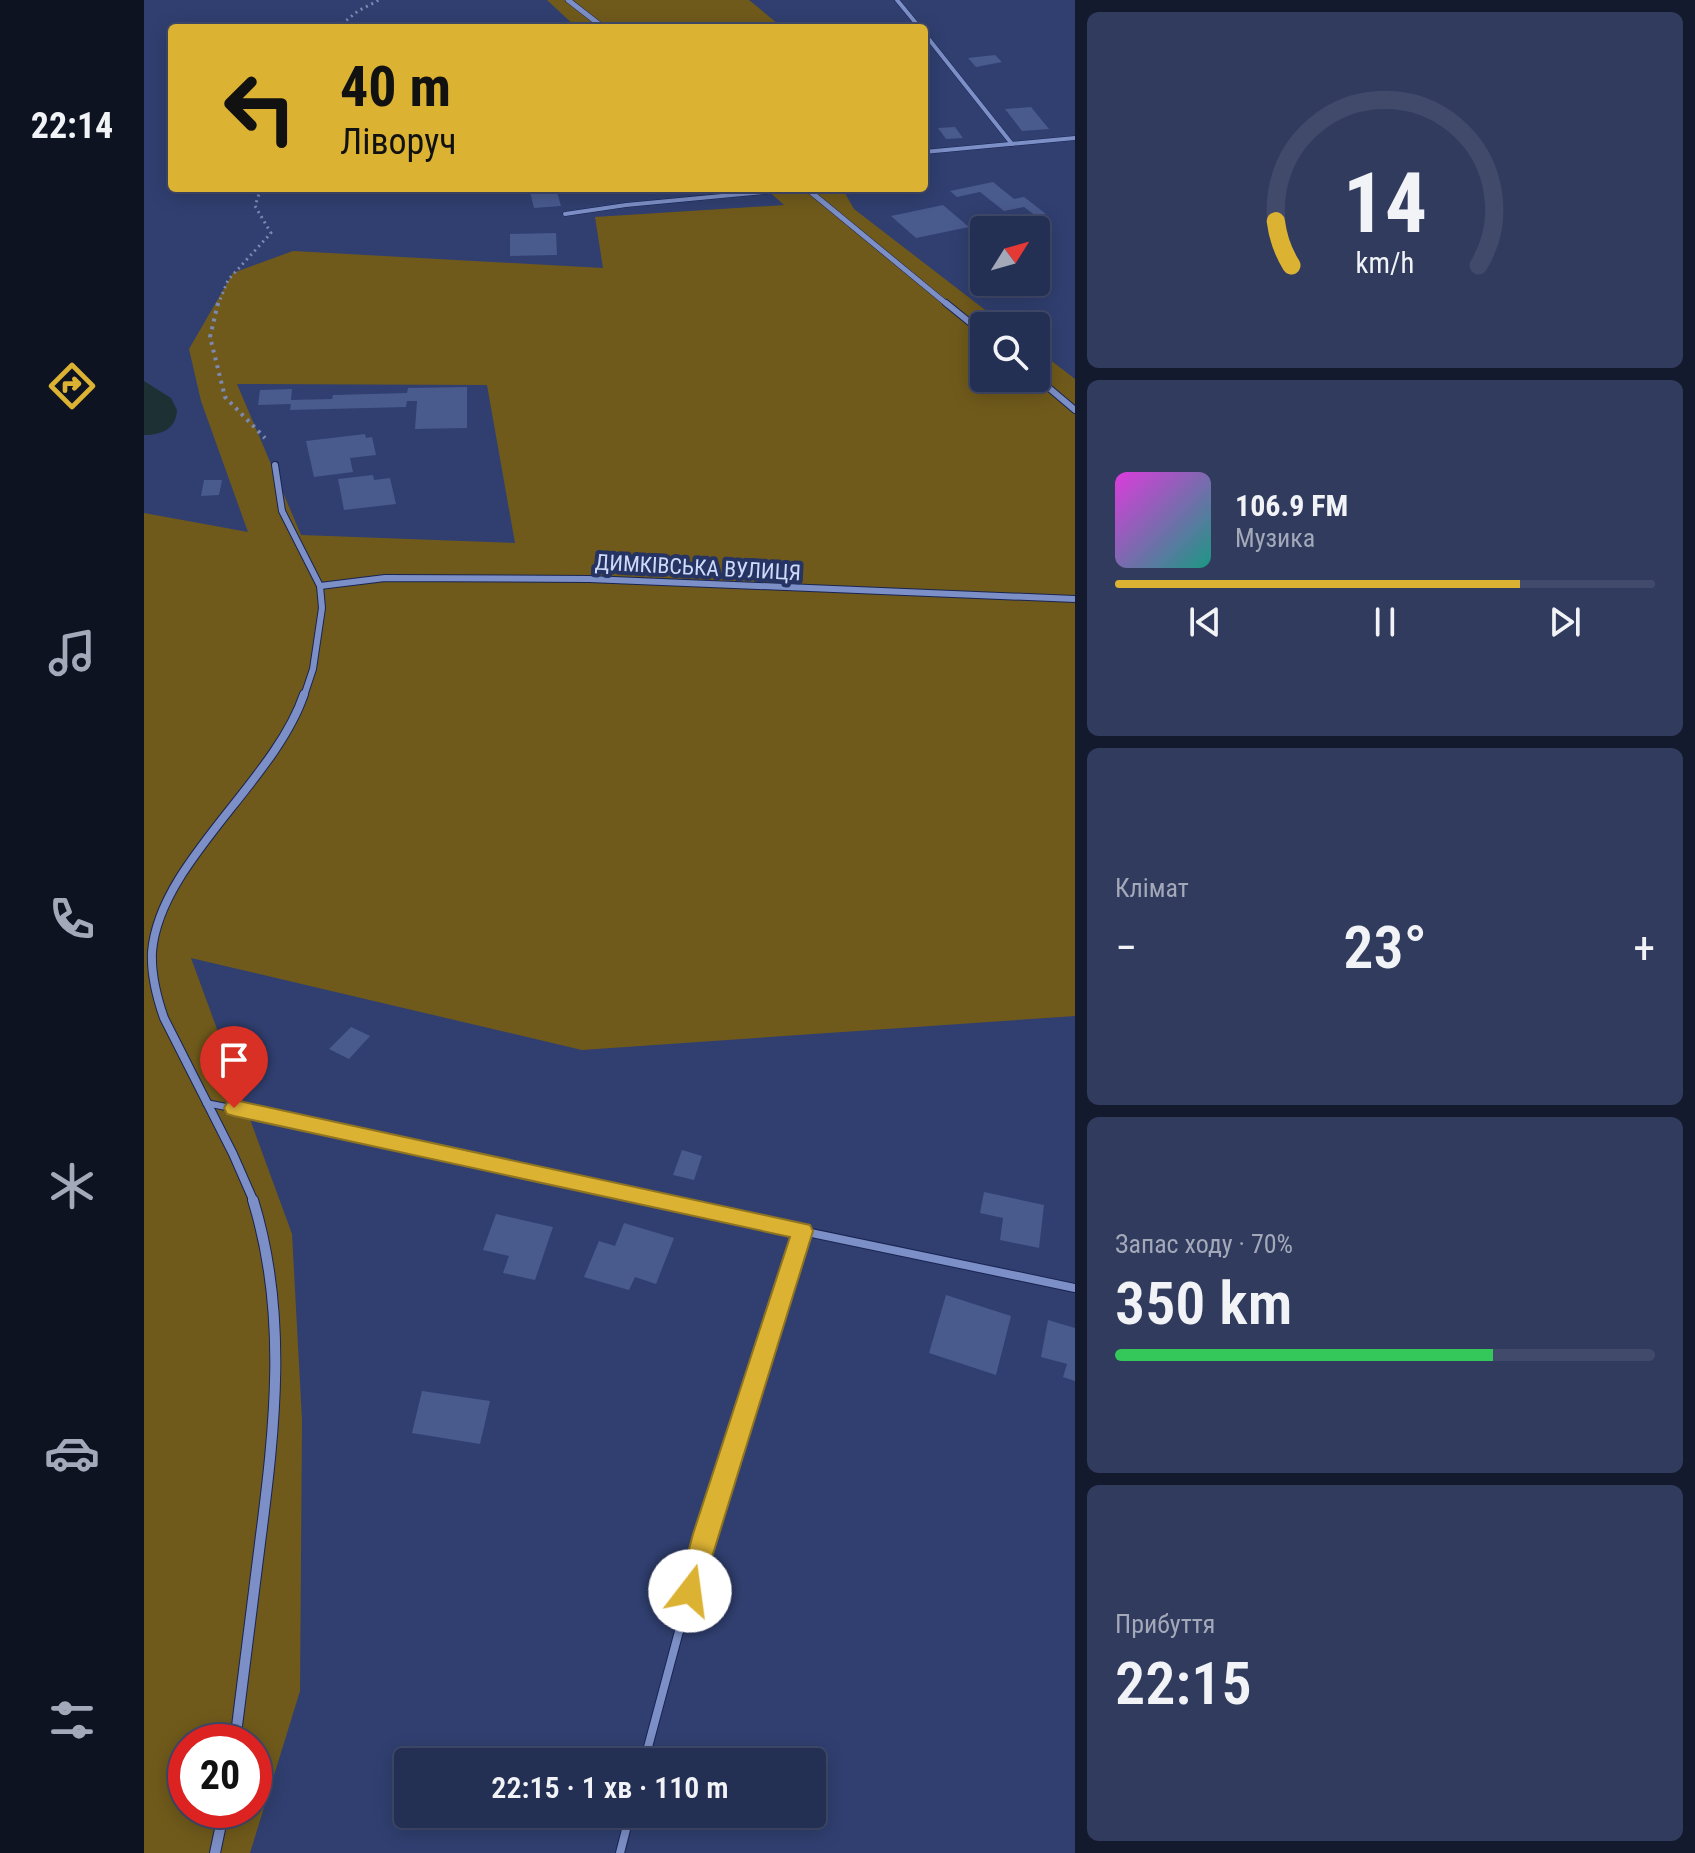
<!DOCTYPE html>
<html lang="uk">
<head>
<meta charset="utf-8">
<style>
	body { margin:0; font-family:"Roboto Condensed",sans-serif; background:#303b5e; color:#f1f3f6; height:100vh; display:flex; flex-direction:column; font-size:30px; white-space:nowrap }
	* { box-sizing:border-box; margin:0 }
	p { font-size:26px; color:#a3a9b8 }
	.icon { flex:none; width:44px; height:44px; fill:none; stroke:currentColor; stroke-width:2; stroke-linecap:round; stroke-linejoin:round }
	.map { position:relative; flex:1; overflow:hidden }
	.details { display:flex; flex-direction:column; gap:12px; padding:12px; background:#141a2e; width:620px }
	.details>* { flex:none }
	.top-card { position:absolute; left:24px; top:24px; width:760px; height:168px; border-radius:8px; box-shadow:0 4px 20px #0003,0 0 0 2px #414a6b; background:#dcb233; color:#111; overflow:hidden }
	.needle { width:52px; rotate:53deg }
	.controls { position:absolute; left:826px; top:216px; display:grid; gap:16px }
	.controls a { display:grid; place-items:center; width:80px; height:80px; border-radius:8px; background:#242f54; box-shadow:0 4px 20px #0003,0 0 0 2px #414a6b; font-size:40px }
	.speed { position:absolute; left:24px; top:1724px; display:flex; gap:16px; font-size:40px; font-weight:700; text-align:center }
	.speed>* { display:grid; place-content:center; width:104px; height:104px; border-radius:50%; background:#242f54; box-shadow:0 4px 20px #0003,0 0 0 2px #414a6b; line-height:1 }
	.speed .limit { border:12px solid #d22; background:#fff; color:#111 }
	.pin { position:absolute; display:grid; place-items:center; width:68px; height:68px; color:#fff; margin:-82px -34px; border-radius:50% 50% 50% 0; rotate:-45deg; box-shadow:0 0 8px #0007 }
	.pin .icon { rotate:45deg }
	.me { position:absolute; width:88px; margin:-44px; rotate:15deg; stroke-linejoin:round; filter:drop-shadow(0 0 6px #0008) }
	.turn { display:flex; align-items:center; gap:28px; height:168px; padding:0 40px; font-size:36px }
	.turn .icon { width:104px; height:104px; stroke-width:2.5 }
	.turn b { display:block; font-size:56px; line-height:68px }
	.big { font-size:60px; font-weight:600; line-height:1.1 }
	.details .widget { flex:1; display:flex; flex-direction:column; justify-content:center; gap:12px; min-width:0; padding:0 28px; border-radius:12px; background:#303b5e }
	.details .dial { align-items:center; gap:0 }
	.dial svg { height:208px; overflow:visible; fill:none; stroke:#414a6b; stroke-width:7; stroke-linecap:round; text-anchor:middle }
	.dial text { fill:#f1f3f6; stroke:none }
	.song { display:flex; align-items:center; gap:24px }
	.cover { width:96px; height:96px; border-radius:12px; background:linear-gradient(135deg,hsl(300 70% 55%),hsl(170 70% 35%)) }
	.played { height:8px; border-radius:4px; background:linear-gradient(90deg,#dcb233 75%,#414a6b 75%) }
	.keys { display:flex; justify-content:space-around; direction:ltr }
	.heat { display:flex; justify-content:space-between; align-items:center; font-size:44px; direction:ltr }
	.charge { height:12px; border-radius:6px; background:linear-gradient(90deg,#34c759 70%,#414a6b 0) }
	.trip { position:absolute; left:250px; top:1748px; width:432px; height:80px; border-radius:8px; background:#242f54; box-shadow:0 4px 20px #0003,0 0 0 2px #414a6b; font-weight:600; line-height:80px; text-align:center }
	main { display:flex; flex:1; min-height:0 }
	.dock { display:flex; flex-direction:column; width:144px; justify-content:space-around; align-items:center; background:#0e1322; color:#a3a9b8 }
	.dock .icon { width:56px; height:56px }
	.dock .selected { color:#dcb233 }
	.dock b { font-size:36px; color:#f1f3f6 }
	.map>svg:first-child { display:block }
</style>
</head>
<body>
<main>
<nav class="dock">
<b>22:14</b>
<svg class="icon selected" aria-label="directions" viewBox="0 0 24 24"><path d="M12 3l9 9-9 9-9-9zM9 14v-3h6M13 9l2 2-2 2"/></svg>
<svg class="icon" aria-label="music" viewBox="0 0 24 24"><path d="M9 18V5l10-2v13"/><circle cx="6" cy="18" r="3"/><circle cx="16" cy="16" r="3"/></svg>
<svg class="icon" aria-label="phone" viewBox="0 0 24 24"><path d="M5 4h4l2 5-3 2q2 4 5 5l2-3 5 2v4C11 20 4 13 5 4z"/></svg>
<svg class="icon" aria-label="climate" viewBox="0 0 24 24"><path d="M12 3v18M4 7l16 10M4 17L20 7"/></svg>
<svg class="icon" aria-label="car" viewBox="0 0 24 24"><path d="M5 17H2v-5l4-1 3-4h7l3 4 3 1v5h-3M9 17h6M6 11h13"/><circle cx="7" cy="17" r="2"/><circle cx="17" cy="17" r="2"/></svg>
<svg class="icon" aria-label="filters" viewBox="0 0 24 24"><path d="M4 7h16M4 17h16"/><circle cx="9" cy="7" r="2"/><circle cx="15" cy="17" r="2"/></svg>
</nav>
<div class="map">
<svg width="931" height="1853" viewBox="0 0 931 1853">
	<rect width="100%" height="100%" fill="#303f70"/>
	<g fill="#705a1b" fill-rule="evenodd">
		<path d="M403 0H605L639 28H433Z"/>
		<path d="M621 188H698L710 209 862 326H840V378H892V349L931 379V1016L438 1050 47 958 148 1234 158 1420 156 1691 106 1853H0V513L104 532 57 401 45 349 89 273 149 251 459 268 451 217 640 205ZM93 384 343 385 371 543 157 535ZM42 1742H110V1810H42Z"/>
	</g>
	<path fill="#1d3135" d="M0 381 27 398 33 410C32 429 18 435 0 435Z"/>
	<g fill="#495a8d">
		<path d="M851 55 858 62 832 67 824 58Z"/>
		<path d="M887 107 905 129 878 131 861 109Z"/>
		<path d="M811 127 819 138 802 139 794 128Z"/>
		<path d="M849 182 870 199 880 197 902 214 892 216 880 207 860 211 836 192 813 197 806 191Z"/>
		<path d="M385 188H412L417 206 390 208Z"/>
		<path d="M799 205 825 227 772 238 747 216Z"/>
		<path d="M412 233 413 255 366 256V234Z"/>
		<path d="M323 387V428L271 429 273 401H263L262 407 146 410 147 404 114 405 116 390 148 389 147 400 188 399 189 395 263 393 264 388Z"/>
		<path d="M221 434 222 438 228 437 232 455 206 458 209 472 170 477 162 441Z"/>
		<path d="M229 475 230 480 246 478 252 504 200 510 194 479Z"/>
		<path d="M60 480H78L75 495 57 496Z"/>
		<path d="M207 1027 226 1036 205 1059 185 1049Z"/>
		<path d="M538 1150 558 1156 550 1180 529 1175Z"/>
		<path d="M840 1192 900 1205 895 1248 856 1240 859 1218 836 1213Z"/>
		<path d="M352 1214 409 1227 391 1280 359 1273 365 1256 339 1250Z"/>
		<path d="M480 1223 530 1238 512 1284 491 1277 485 1290 440 1277 455 1241 471 1246Z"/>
		<path d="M802 1295 867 1316 852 1375 785 1353Z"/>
		<path d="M904 1320 931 1328V1381L919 1377 923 1364 897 1357Z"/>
		<path d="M278 1391 346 1401 336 1444 268 1433Z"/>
	</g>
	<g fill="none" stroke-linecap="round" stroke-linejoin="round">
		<g stroke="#182453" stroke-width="5">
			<g id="service-far2">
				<path d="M753 0 776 28"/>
				<path d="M780 33 868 144"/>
				<path d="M780 152 931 138"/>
				<path d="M421 214 482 205 662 188"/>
			</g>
		</g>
		<g stroke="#182453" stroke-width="8">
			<path id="service-far1" d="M62 1103 230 1136 518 1202"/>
		</g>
		<g stroke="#182453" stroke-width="10">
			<g id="service">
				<path d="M509 1200 931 1288"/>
				<path d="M500 1762 561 1534 658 1231"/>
				<path d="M476 1853 486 1814"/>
			</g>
		</g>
		<g stroke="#182453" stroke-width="6">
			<g id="minor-far3">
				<path d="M424 0 460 28"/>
				<path d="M662 188 804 305"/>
			</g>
		</g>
		<g stroke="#182453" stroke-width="8">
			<g id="minor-far2">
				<path d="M802 303 840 334"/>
				<path d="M892 377 931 410"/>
				<path d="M131 465 138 511 176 586 178 608 169 669 160 696"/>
				<path d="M176 586 241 578 445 579 931 599"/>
			</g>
		</g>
		<g stroke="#182453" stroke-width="10">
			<path id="minor-far1" d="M110 1202 89 1154 20 1018C13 998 7 973 8 952 15 863 131 781 160 694"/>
		</g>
		<g stroke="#182453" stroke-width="12">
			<g id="minor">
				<path d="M91 1742C99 1676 108 1609 116 1543 131 1427 144 1313 109 1200"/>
				<path d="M71 1853 80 1810"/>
			</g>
		</g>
		<g stroke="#7c89b1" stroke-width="3" stroke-dasharray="2 4" stroke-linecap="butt">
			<path d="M193 28 214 11 235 0"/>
			<path d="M74 305 84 280 127 233 111 206 117 188"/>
		</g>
		<path stroke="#7c89b1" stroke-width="4" stroke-dasharray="3 5" stroke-linecap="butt" d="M74 303 66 337 81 397 121 438"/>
		<use href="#service-far2" stroke="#7c8fc6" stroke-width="4"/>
		<use href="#service-far1" stroke="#7c8fc6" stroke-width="6"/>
		<use href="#service" stroke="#7c8fc6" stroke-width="8"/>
		<use href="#minor-far3" stroke="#7c8fc6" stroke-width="5"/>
		<use href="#minor-far2" stroke="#7c8fc6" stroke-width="6"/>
		<use href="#minor-far1" stroke="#7c8fc6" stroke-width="8"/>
		<use href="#minor" stroke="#7c8fc6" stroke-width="10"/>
	</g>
	<path fill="#dcb233" stroke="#8f7421" stroke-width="2" d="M90 1100 666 1225 669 1231 555 1599 546 1603 537 1599 534 1591 549 1534 646 1237 90 1116 83 1114 80 1108 83 1103Z"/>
	<g text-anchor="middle" stroke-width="8" stroke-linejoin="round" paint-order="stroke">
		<g font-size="22" fill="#cfdaf8" stroke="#263464">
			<text transform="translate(554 567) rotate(3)" y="8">ДИМКІВСЬКА ВУЛИЦЯ</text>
		</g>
	</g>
</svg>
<div class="controls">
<a><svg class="needle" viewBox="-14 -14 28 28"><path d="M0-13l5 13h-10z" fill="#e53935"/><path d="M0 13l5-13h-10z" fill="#a3a9b8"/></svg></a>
<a><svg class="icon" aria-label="search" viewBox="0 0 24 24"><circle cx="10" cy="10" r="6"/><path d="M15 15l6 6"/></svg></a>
</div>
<div class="speed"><div class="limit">20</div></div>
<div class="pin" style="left:90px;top:1108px;background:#d93025"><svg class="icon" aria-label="arrive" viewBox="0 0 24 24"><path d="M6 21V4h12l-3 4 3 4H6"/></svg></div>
<svg class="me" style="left:546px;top:1591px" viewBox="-20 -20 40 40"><circle r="19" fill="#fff"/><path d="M0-13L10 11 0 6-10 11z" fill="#dcb233"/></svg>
<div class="trip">22:15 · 1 хв · 110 m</div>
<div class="top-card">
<div class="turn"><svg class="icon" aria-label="left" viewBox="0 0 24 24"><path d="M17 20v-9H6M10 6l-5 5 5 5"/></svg><div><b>40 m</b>Ліворуч</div></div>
</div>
</div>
<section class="details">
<div class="widget dial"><svg viewBox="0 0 100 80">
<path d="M14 69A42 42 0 1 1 86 69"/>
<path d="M14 69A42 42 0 0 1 8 52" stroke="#dcb233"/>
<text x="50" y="56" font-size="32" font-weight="700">14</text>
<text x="50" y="72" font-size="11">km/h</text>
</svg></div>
<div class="widget">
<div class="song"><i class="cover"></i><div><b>106.9 FM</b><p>Музика</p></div></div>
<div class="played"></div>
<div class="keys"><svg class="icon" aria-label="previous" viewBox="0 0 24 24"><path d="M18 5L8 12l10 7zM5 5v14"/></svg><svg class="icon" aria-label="pause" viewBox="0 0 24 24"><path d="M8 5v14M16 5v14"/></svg><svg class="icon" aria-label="next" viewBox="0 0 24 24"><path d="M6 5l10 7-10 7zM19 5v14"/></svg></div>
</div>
<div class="widget"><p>Клімат</p>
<div class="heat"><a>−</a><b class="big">23°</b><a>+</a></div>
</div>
<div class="widget"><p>Запас ходу · 70%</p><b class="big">350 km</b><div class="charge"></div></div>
<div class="widget"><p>Прибуття</p><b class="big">22:15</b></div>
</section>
</main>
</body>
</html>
